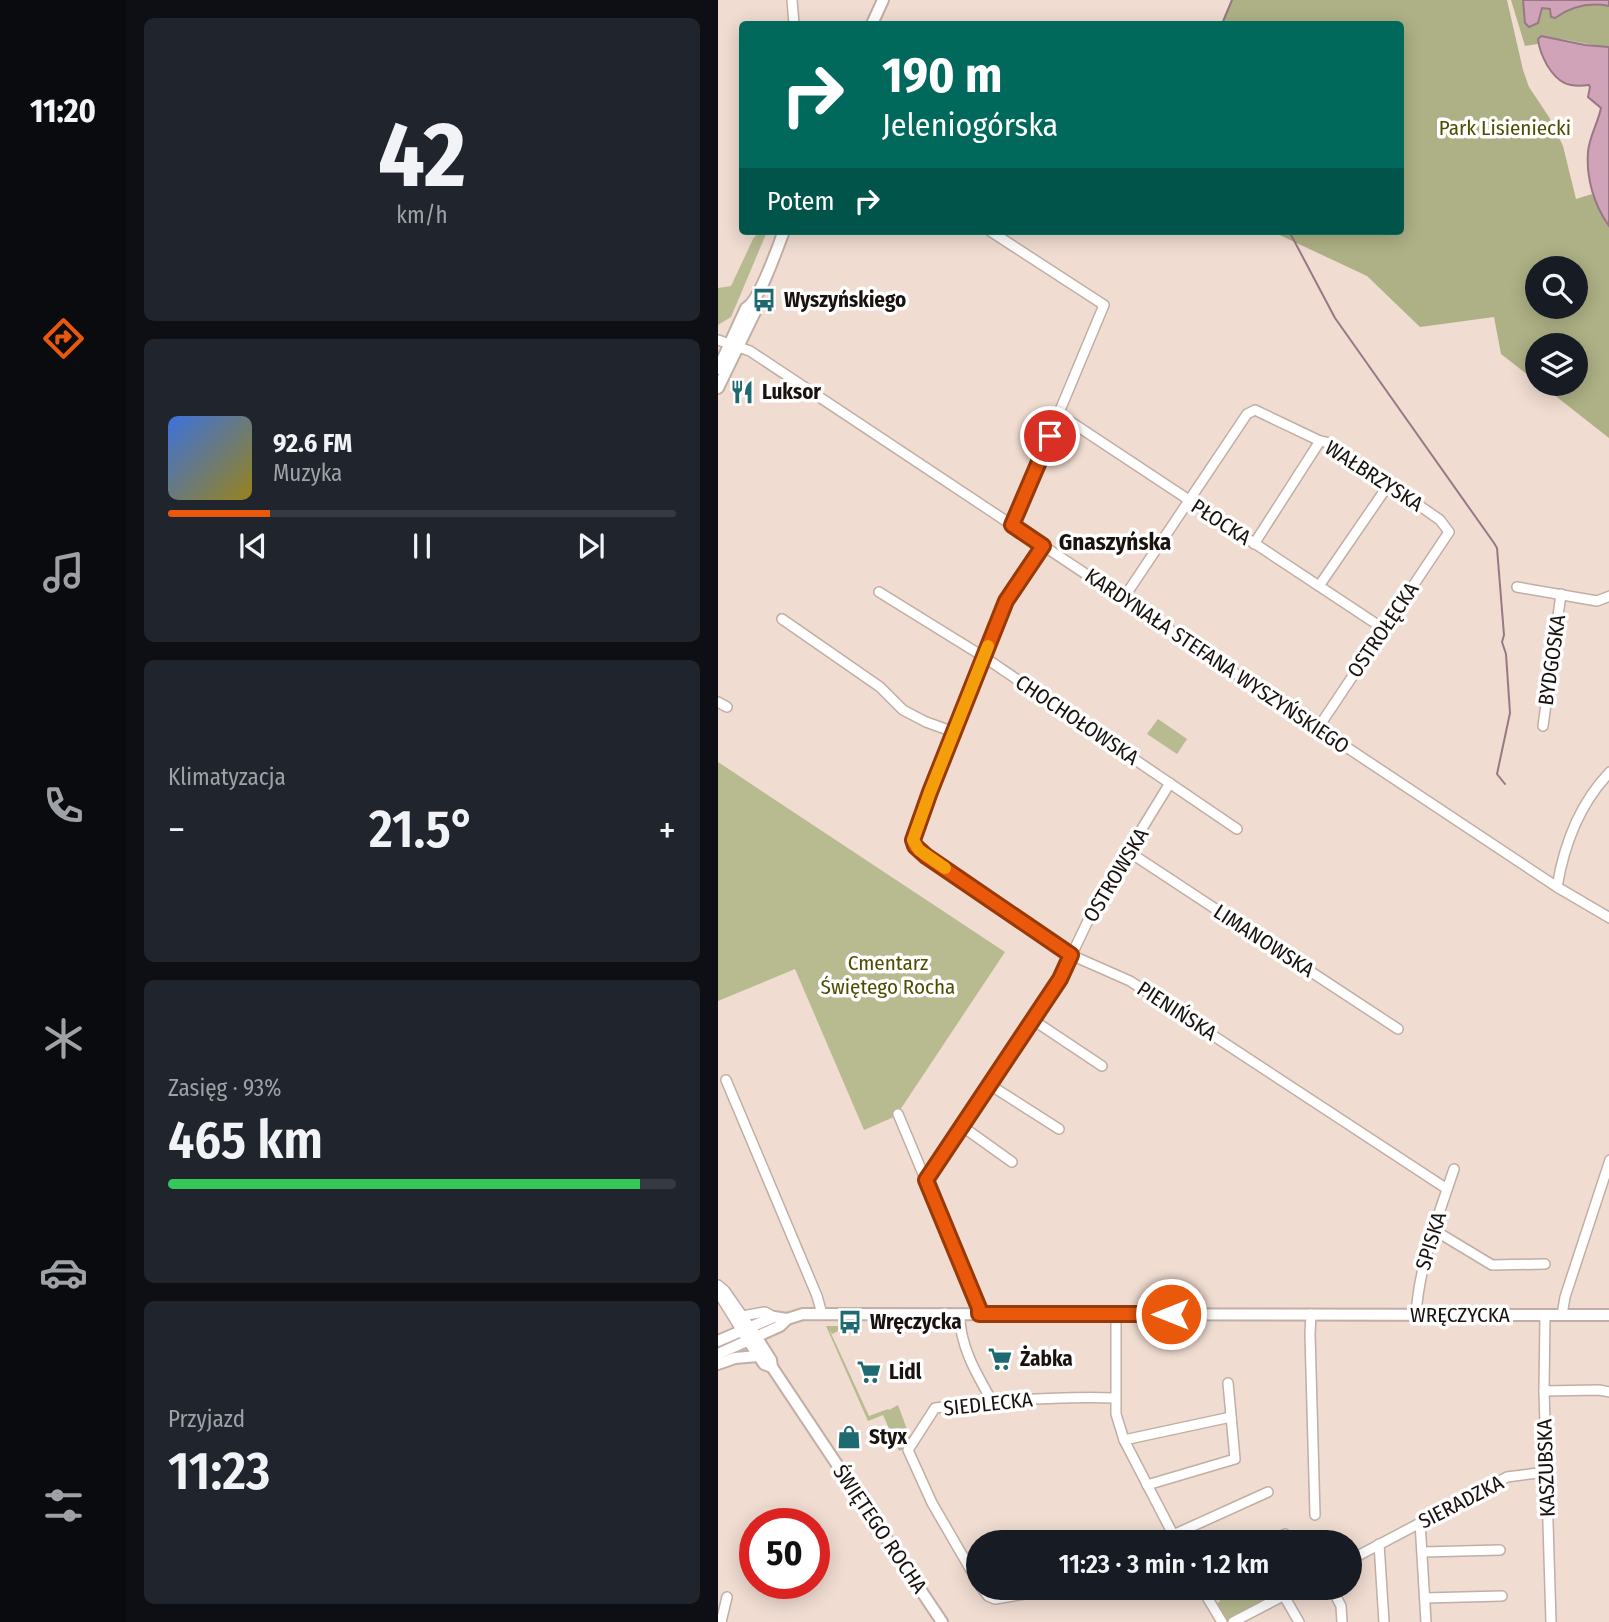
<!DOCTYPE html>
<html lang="pl">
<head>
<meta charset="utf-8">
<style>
	body { margin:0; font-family:"Fira Sans Condensed",sans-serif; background:#20242c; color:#f1f3f6; height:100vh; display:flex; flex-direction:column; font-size:26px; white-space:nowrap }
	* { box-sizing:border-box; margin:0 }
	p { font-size:23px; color:#9ea1a6 }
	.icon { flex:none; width:38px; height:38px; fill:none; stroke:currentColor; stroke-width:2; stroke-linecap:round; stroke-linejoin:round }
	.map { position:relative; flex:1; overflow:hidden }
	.drawer { display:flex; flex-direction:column; gap:18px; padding:18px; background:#0d0f14; width:592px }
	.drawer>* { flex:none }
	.banner { position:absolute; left:21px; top:21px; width:665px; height:214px; border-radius:7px; box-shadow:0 4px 18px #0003; background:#00695c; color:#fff; overflow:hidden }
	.tools { position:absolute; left:807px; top:256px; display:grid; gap:14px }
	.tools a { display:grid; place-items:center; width:63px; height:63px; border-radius:50%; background:#171b24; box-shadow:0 4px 18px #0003; font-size:35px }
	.speed { position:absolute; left:21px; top:1508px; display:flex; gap:14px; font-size:35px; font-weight:700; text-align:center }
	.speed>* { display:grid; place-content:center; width:91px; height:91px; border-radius:50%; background:#171b24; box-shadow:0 4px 18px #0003; line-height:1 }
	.speed .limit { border:10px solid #d22; background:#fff; color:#111 }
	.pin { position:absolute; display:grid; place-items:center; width:60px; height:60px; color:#fff; margin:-30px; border:4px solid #fff; border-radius:50%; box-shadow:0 2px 7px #0007 }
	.me { position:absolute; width:77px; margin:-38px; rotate:270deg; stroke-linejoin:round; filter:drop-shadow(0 0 5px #0008) }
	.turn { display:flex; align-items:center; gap:24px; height:147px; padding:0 28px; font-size:32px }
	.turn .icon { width:91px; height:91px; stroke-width:2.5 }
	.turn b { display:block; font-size:49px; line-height:60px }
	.then { display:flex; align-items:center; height:66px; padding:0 28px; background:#0003; gap:14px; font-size:26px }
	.big { font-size:52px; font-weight:600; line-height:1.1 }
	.drawer .widget { flex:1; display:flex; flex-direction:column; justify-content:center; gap:10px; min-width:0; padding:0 24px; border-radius:10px; background:#20242c }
	.drawer .dial { align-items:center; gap:0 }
	.dial b { font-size:91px; line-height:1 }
	.song { display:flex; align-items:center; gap:21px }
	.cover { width:84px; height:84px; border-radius:10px; background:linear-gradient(135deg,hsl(220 70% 55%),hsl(50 70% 35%)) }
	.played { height:7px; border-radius:4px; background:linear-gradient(90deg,#ea580c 20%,#363941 20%) }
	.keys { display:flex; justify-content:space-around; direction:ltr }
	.heat { display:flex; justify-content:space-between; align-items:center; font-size:38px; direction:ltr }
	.charge { height:10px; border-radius:5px; background:linear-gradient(90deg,#34c759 93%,#363941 0) }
	.trip { position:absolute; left:248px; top:1530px; width:396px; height:70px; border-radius:35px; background:#171b24; box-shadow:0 4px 18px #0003; font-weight:600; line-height:70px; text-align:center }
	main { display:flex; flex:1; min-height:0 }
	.tabs { display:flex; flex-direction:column; width:126px; justify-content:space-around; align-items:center; background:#090b0e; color:#9ea1a6 }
	.tabs .icon { width:49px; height:49px }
	.tabs .on { color:#ea580c }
	.tabs b { font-size:32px; color:#f1f3f6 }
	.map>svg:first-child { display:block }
</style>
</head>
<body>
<main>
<nav class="tabs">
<b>11:20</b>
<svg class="icon on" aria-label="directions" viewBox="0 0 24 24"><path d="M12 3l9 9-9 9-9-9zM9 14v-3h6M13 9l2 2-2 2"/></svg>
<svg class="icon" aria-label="music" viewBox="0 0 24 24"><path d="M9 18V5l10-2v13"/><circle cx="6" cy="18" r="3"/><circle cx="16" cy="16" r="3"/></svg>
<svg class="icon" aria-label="phone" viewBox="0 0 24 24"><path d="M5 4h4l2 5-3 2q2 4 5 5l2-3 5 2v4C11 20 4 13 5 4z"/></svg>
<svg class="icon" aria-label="climate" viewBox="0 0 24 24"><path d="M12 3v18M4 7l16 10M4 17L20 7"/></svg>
<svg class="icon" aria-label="car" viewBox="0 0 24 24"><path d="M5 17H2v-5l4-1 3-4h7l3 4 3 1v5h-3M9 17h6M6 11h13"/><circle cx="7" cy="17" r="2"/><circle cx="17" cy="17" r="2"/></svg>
<svg class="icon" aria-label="filters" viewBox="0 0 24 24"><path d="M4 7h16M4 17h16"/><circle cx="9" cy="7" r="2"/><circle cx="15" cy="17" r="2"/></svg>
</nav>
<section class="drawer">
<div class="widget dial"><b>42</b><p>km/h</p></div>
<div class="widget">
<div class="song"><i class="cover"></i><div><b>92.6 FM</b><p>Muzyka</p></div></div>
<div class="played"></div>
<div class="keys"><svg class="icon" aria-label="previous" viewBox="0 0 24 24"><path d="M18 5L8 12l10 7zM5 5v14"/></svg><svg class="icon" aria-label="pause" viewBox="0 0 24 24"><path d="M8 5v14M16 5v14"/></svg><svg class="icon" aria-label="next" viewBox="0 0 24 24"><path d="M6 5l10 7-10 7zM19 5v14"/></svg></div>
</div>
<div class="widget"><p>Klimatyzacja</p>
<div class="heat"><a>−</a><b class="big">21.5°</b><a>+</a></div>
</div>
<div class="widget"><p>Zasięg · 93%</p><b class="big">465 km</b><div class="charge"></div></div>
<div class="widget"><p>Przyjazd</p><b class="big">11:23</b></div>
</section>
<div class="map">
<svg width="892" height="1622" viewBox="0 0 892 1622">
	<rect width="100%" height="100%" fill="#f0dcd1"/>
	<g fill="#b8bb90">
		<path d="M41 232 48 234 13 317 0 325V288L13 286 35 239Z"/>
		<path d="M440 719 469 739 459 754 429 734Z"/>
		<path d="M0 762 287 952 178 1116 146 1130 77 969 0 1001Z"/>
		<path d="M108 1326H133L134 1328 146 1326 133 1331 131 1326 114 1334 111 1329 151 1416 170 1409 171 1410 180 1405 193 1440 188 1448 181 1451 165 1415 150 1421Z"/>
		<path d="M494 1587H565L561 1595 510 1620 506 1619 498 1605 502 1601Z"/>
	</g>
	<g fill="#aeb185" fill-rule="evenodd">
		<path d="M513 0H789L805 70 811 87 831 117 845 146 858 199 874 194 891 226V438L821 383H858V345H819V382L783 354 776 317 702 327 649 276 553 231H682V24H503ZM819 268H858V306H819Z"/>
		<path d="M793 0H805L807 23 824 8C849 10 868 2 891 6V47C868 45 843 36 820 39V44L807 46Z"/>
	</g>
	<g fill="#d0a3b9" stroke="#997886" stroke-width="2">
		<path d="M805 0H891V6C871 2 854 6 837 18L833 17 832 9 824 8 820 23 811 27 807 23Z"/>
		<path d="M823 36 867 45 891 47V226C876 205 868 178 870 152 871 137 880 123 883 108L870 97 872 87 871 85C850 88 840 83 829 65 824 56 821 49 820 39Z"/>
	</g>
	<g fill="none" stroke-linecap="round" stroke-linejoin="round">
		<g stroke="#997886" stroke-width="2">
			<path d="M504 24 514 0"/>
			<path d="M571 231 617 318 776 543 779 548 786 635 784 642 788 654 792 713 779 774 787 784"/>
		</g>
		<g stroke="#c1aea4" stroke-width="12">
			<g id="minor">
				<path d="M74 0 76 24"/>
				<path d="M272 231 386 305 294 525"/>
				<path d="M0 340 32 351 839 887 892 918"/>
				<path d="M341 414 666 629"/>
				<path d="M536 544 602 441"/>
				<path d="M325 546 288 601 212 792 197 834V846L353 955 412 981 729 1189"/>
				<path d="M601 586 671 484"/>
				<path d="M799 587 879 601 892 596"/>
				<path d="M161 592 266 657 519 829"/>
				<path d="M405 599 529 414 537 410 602 441 612 443 722 520 731 532 600 728"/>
				<path d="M64 619 162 687 185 710 208 722 236 732"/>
				<path d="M0 702 9 707"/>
				<path d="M825 726 843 594"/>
				<path d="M411 852 680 1029"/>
				<path d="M839 887C846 845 862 803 892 772"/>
				<path d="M315 1020 384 1066"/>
				<path d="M8 1080 99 1296 104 1314"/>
				<path d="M272 1085 341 1129"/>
				<path d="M180 1114 259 1303 261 1314"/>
				<path d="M245 1127 294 1162"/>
				<path d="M208 1180 342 979 379 902 452 783"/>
				<path d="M716 1230 774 1265 827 1264"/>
				<path d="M0 1285 7 1291 32 1327"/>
				<path d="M2 1288 1 1294 24 1331"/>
				<path d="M242 1314C241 1345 259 1375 274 1401"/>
				<path d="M398 1314V1414L406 1440 459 1542"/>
				<path d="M593 1314 592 1334 597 1515"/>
				<path d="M698 1315C701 1265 720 1217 736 1169"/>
				<path d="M827 1315 826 1391 833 1622"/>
				<path d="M844 1315 847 1297 892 1160"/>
				<path d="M24 1316 47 1312 56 1317"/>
				<path d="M826 1391 881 1390 892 1392"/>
				<path d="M406 1440 513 1417"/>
				<path d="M429 1485 517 1459 510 1383"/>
				<path d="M702 1522 708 1622"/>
				<path d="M455 1535 550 1492"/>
				<path d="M436 1542 454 1532"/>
				<path d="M551 1542 567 1534"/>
				<path d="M661 1544 666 1622"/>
				<path d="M705 1552 782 1550"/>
				<path d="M632 1560 789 1477 828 1472"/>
				<path d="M261 1584 214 1503 190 1450 217 1408C277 1401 336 1396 397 1398"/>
				<path d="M263 1587 270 1596 277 1599 348 1587"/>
				<path d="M483 1587 504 1622"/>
				<path d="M613 1587 623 1606 624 1622"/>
				<path d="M566 1596 581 1622"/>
				<path d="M707 1598 784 1596"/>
				<path d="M3 1622 9 1597"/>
				<path d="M515 1622 582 1587"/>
			</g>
		</g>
		<g stroke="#c1aea4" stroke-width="14">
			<g id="major">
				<path d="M154 24 165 0"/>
				<path d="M0 369 28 308C42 301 59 248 66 231"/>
				<path d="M0 388 37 312 34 305"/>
				<path d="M32 1327 53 1360 54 1367 224 1622"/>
				<path d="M27 1336 46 1364 54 1367"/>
				<path d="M0 1341 56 1317 69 1319 85 1314 892 1315"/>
				<path d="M0 1354 62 1326 69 1319"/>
				<path d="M0 1364 17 1358 40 1356"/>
			</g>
		</g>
		<use href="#minor" stroke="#fff" stroke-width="9"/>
		<use href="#major" stroke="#fff" stroke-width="10"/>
	</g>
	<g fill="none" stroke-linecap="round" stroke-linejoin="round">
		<g stroke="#983908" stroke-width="18">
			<path id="route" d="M332 436 294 525 325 546 288 601 212 792 195 840 197 846 208 856 353 955 342 979 208 1180 261 1308V1314H453"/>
		</g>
		<use href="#route" stroke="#ea580c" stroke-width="12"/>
		<path stroke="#f59e0b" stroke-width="12" d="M227 868 201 850 195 840 212 792 270 646"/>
	</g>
	<defs>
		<g id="bus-bare" transform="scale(1.89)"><path d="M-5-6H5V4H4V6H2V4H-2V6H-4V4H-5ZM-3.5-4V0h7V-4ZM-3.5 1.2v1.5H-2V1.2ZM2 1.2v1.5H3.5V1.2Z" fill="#1e6a70" stroke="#fff" stroke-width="2.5" paint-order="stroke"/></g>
		<g id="restaurant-bare" transform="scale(1.89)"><path d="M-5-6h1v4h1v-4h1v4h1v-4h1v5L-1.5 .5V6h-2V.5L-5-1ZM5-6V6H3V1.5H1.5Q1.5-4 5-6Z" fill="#1e6a70" stroke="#fff" stroke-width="2.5" paint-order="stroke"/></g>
		<g id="supermarket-bare" transform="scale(1.89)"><path d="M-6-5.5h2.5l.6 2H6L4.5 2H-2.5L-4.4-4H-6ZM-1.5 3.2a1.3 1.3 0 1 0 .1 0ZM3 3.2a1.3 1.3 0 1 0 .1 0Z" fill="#1e6a70" stroke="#fff" stroke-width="2.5" paint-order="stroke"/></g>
		<g id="shop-bare" transform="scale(1.89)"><path d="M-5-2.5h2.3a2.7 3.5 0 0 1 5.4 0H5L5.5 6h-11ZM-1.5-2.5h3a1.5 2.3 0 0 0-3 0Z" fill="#1e6a70" stroke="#fff" stroke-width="2.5" paint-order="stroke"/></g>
	</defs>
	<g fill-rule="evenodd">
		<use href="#bus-bare" x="46" y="300"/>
		<use href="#restaurant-bare" x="24" y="392"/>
		<use href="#bus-bare" x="132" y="1322"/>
		<use href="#supermarket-bare" x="282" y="1359"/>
		<use href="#supermarket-bare" x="151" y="1372"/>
		<use href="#shop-bare" x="131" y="1437"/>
	</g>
	<g text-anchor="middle" stroke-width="7" stroke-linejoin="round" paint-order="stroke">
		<g font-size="21" fill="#4d4e01" stroke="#fff">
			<text x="787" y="135">Park Lisieniecki</text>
			<text x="170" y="970">Cmentarz<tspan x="170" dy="24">Świętego Rocha</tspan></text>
		</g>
		<g font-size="21" font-weight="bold" fill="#19120f" stroke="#fff" text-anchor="start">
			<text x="66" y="307">Wyszyńskiego</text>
			<text x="44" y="399">Luksor</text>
			<text x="152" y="1329">Wręczycka</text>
			<text x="302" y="1366">Żabka</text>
			<text x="171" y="1379">Lidl</text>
			<text x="151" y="1444">Styx</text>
		</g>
		<g font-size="21" fill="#19120f" stroke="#fff">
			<text transform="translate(656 476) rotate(33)" y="7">WAŁBRZYSKA</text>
			<text transform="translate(503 522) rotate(33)" y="7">PŁOCKA</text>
			<text transform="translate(665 630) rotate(-56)" y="7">OSTROŁĘCKA</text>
			<text transform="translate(834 660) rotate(-82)" y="7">BYDGOSKA</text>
			<text transform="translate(499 661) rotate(34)" y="7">KARDYNAŁA STEFANA WYSZYŃSKIEGO</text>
			<text transform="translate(359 720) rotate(34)" y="7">CHOCHOŁOWSKA</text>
			<text transform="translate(398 875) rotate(-59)" y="7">OSTROWSKA</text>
			<text transform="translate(546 941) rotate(33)" y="7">LIMANOWSKA</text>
			<text transform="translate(459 1011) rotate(33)" y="7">PIENIŃSKA</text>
			<text transform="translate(713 1241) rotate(-73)" y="7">SPISKA</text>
			<text x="742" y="1322">WRĘCZYCKA</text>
			<text transform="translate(270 1404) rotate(-6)" y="7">SIEDLECKA</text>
			<text transform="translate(828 1468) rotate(-92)" y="7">KASZUBSKA</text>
			<text transform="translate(743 1502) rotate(-27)" y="7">SIERADZKA</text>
			<text transform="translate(162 1529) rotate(56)" y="7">ŚWIĘTEGO ROCHA</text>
		</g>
		<g font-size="23" font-weight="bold" fill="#19120f" stroke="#fff">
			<text x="397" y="550">Gnaszyńska</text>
		</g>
	</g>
</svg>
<div class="tools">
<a><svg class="icon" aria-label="search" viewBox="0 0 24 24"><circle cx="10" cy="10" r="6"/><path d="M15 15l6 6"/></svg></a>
<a><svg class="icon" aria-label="layers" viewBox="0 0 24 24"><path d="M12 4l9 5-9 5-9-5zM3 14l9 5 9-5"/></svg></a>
</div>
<div class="speed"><div class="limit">50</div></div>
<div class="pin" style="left:332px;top:436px;background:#d93025"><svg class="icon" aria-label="arrive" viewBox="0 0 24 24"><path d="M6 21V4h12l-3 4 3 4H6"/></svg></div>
<svg class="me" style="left:453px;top:1314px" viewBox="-20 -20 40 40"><circle r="17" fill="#ea580c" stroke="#fff" stroke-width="3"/><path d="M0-11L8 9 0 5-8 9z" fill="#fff"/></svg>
<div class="trip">11:23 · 3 min · 1.2 km</div>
<div class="banner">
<div class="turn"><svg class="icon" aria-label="right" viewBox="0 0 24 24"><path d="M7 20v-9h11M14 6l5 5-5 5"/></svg><div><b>190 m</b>Jeleniogórska</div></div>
<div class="then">Potem<svg class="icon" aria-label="right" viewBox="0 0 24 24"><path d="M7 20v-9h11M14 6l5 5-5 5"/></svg></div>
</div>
</div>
</main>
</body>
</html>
